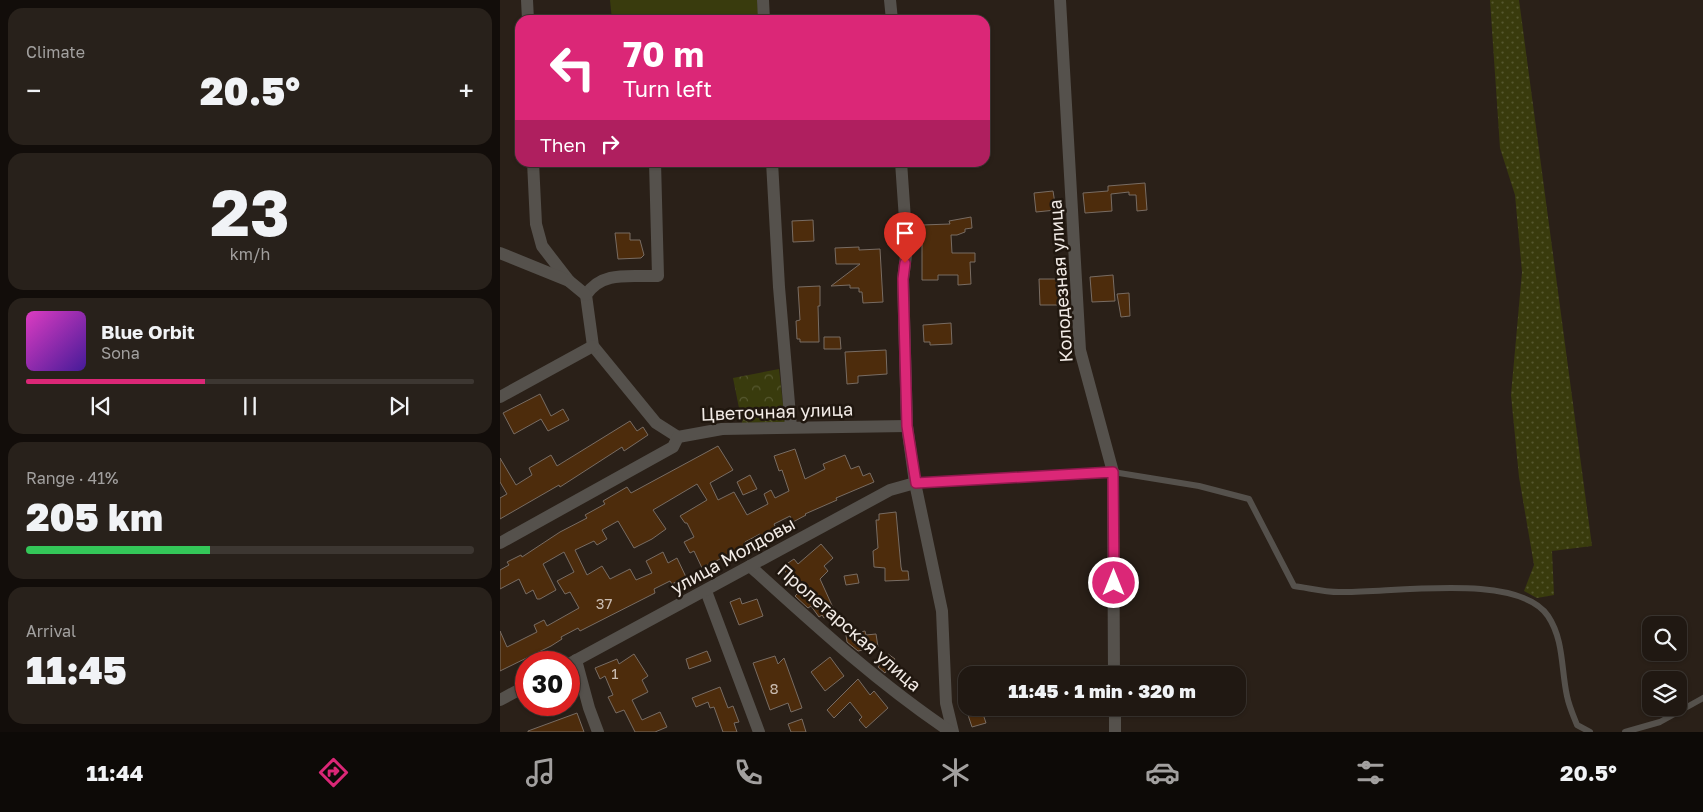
<!DOCTYPE html>
<html lang="en">
<head>
<meta charset="utf-8">
<style>
	body { margin:0; font-family:"Golos Text",sans-serif; background:#28211b; color:#f1f3f6; height:100vh; display:flex; flex-direction:column; font-size:19px; white-space:nowrap }
	* { box-sizing:border-box; margin:0 }
	p { font-size:16px; color:#a2a09f }
	.icon { flex:none; width:28px; height:28px; fill:none; stroke:currentColor; stroke-width:2; stroke-linecap:round; stroke-linejoin:round }
	.map { position:relative; flex:1; overflow:hidden }
	.panel { display:flex; flex-direction:column; gap:8px; padding:8px; background:#120d0a; width:500px }
	.panel>* { flex:none }
	.hud { position:absolute; left:15px; top:15px; width:475px; height:152px; border-radius:15px; box-shadow:0 1px 4px #0004,0 0 0 1px #3d3732; background:#db2777; color:#fff; overflow:hidden }
	.buttons { position:absolute; left:1142px; top:616px; display:grid; gap:10px }
	.buttons a { display:grid; place-items:center; width:45px; height:45px; border-radius:10px; background:#201812; box-shadow:0 1px 4px #0004,0 0 0 1px #3d3732; font-size:25px }
	.speed { position:absolute; left:15px; top:651px; display:flex; gap:10px; font-size:25px; font-weight:700; text-align:center }
	.speed>* { display:grid; place-content:center; width:65px; height:65px; border-radius:50%; background:#201812; box-shadow:0 1px 4px #0004,0 0 0 1px #3d3732; line-height:1 }
	.speed .limit { border:8px solid #d22; background:#fff; color:#111 }
	.pin { position:absolute; display:grid; place-items:center; width:42px; height:42px; color:#fff; margin:-51px -21px; border-radius:50% 50% 50% 0; rotate:-45deg; box-shadow:0 0 5px #0007 }
	.pin .icon { rotate:45deg }
	.me { position:absolute; width:55px; margin:-28px; rotate:0deg; stroke-linejoin:round; filter:drop-shadow(0 0 4px #0008) }
	.turn { display:flex; align-items:center; gap:18px; height:105px; padding:0 25px; font-size:22px }
	.turn .icon { width:65px; height:65px; stroke-width:2.5 }
	.turn b { display:block; font-size:35px; line-height:42px }
	.then { display:flex; align-items:center; height:48px; padding:0 25px; background:#0003; gap:10px; font-size:19px }
	.big { font-size:38px; font-weight:800; line-height:1.1 }
	.panel .widget { flex:1; display:flex; flex-direction:column; justify-content:center; gap:8px; min-width:0; padding:0 18px; border-radius:15px; background:#28211b }
	.panel .dial { align-items:center; gap:0 }
	.dial b { font-size:65px; line-height:1 }
	.song { display:flex; align-items:center; gap:15px }
	.cover { width:60px; height:60px; border-radius:8px; background:linear-gradient(135deg,hsl(310 70% 55%),hsl(260 70% 35%)) }
	.played { height:5px; border-radius:2px; background:linear-gradient(90deg,#db2777 40%,#3d3732 40%) }
	.keys { display:flex; justify-content:space-around; direction:ltr }
	.heat { display:flex; justify-content:space-between; align-items:center; font-size:28px; direction:ltr }
	.charge { height:8px; border-radius:4px; background:linear-gradient(90deg,#34c759 41%,#3d3732 0) }
	.trip { position:absolute; left:458px; top:666px; width:288px; height:50px; border-radius:15px; background:#201812; box-shadow:0 1px 4px #0004,0 0 0 1px #3d3732; font-weight:800; line-height:50px; text-align:center }
	.tabs { display:flex; height:80px; justify-content:space-around; align-items:center; background:#0d0a07; color:#a2a09f }
	.tabs .icon { width:35px; height:35px }
	.tabs .active { color:#db2777 }
	.tabs b { font-size:22px; color:#f1f3f6 }
	main { display:flex; flex:1; min-height:0 }
	.map>svg:first-child { display:block }
</style>
</head>
<body>
<main>
<section class="panel">
<div class="widget"><p>Climate</p>
<div class="heat"><a>−</a><b class="big">20.5°</b><a>+</a></div>
</div>
<div class="widget dial"><b>23</b><p>km/h</p></div>
<div class="widget">
<div class="song"><i class="cover"></i><div><b>Blue Orbit</b><p>Sona</p></div></div>
<div class="played"></div>
<div class="keys"><svg class="icon" aria-label="previous" viewBox="0 0 24 24"><path d="M18 5L8 12l10 7zM5 5v14"/></svg><svg class="icon" aria-label="pause" viewBox="0 0 24 24"><path d="M8 5v14M16 5v14"/></svg><svg class="icon" aria-label="next" viewBox="0 0 24 24"><path d="M6 5l10 7-10 7zM19 5v14"/></svg></div>
</div>
<div class="widget"><p>Range · 41%</p><b class="big">205 km</b><div class="charge"></div></div>
<div class="widget"><p>Arrival</p><b class="big">11:45</b></div>
</section>
<div class="map">
<svg width="1203" height="732" viewBox="0 0 1203 732">
	<defs>
		<pattern id="grass-dots" width="8" height="8" patternUnits="userSpaceOnUse" patternTransform="scale(1.25)"><rect width="8" height="8" fill="#393b0d"/><path d="M2 2h.1M6 6h.1" fill="none" stroke="#565830" stroke-width="1.8" stroke-linecap="round"/></pattern>
		<pattern id="park-crowns" width="20" height="18" patternUnits="userSpaceOnUse" patternTransform="scale(1.25)"><rect width="20" height="18" fill="#393b0d"/><path d="M2 6a3 3 0 1 1 6 0M12 15a3 3 0 1 1 6 0" fill="none" stroke="#565830"/></pattern>
	</defs>
	<rect width="100%" height="100%" fill="#2a2018"/>
	<path fill="url(#grass-dots)" d="M990 0H1019L1092 546 1052 551 1054 595 1037 598 1024 591 1034 565 1019 477 1011 395 1022 272 1015 195 1000 148Z"/>
	<path fill="url(#park-crowns)" d="M279 369 285 422 242 423 233 378Z"/>
	<path fill="#393b0d" d="M110 0H257L259 20H112Z"/>
	<g fill="#4d2c0c" stroke="#786c63">
		<path d="M645 183 647 210 637 211 636 195H629V192L611 194 612 211 585 213 583 193 608 191V186Z"/>
		<path d="M553 191 556 210 536 212 534 193Z"/>
		<path d="M471 217 472 228 465 229V232L457 235H451L452 253H475V262H470L471 284 458 285V275H438V280H422V225L450 224 449 221Z"/>
		<path d="M313 220 314 241 293 242 292 221Z"/>
		<path d="M115 233H130V240H140L144 255 141 258 118 259Z"/>
		<path d="M359 247V250L380 249 383 302 363 303 362 292H359V288H350V285L331 286 360 264H336L335 248Z"/>
		<path d="M613 275 615 301 592 302 590 277Z"/>
		<path d="M539 279H560V305H540Z"/>
		<path d="M320 286V306H318L319 342H300V339H297L296 321 300 320 298 287Z"/>
		<path d="M629 293 630 316 621 317 617 294Z"/>
		<path d="M451 323 452 344 430 345V342H424L423 325Z"/>
		<path d="M324 337H340L341 349H324Z"/>
		<path d="M386 350 387 374 358 376V383L347 384 345 352Z"/>
		<path d="M40 394 51 416 63 409 69 420 48 431 41 419 14 434 3 413Z"/>
		<path d="M130 421 137 431 143 427 148 435 124 451 122 447 60 487 59 485 0 519V498L7 494 0 482V458L16 485 32 475 29 468 51 455 57 466Z"/>
		<path d="M218 446 233 470 210 483 218 500 234 492 247 515 268 504 264 494 271 490 275 498 289 491 282 470 279 471 274 456 295 449 305 479 325 469 323 464 345 455 351 469 359 466 363 476 370 473 374 482 336 498 337 500 305 514 306 515 293 522 290 516 274 524 277 530 262 538 260 534 245 542 246 546 202 568 194 551 190 553 184 542 194 537 187 523H185L180 516 207 500 197 484 153 510 166 529 152 539 134 548 118 521 102 530 107 539 97 545 94 541 75 550 87 575 102 566 110 579 130 569 136 580 152 573 146 561 163 552 168 563 177 558 186 577 172 584 170 581 154 589 155 593 80 631 78 628 61 637 62 639 51 646 0 671V631L7 647 37 632 34 625 44 620 47 626 79 608 70 592 65 594 57 581 74 572 64 552 43 564 56 590 40 599H37L33 590 26 594 19 579 0 589V570L9 565 7 562 21 555 22 557 60 532 87 518 85 515 105 504 103 501 127 487 131 493Z"/>
		<path d="M250 475 257 489 243 495 237 482Z"/>
		<path d="M396 512 401 567 402 571H408L409 580 385 581V568L374 567 373 551 378 548 376 520H379V514Z"/>
		<path d="M321 544 333 558 324 566 328 571 320 579 335 612 324 618 322 615 319 617 311 606 308 608 295 596 298 593 291 584 293 582 282 567 294 559 298 564Z"/>
		<path d="M357 574 359 583 346 585 344 576Z"/>
		<path d="M240 598 242 604 257 599 263 616 239 625 230 602Z"/>
		<path d="M365 631 366 635 376 634 378 647 358 651 347 642 346 635Z"/>
		<path d="M207 651 211 661 189 669 186 659Z"/>
		<path d="M134 654 148 676 142 680 148 692 132 700 142 720 160 712 167 727 155 732H135L124 710 116 713 108 697 113 695 105 676 100 679 95 668 117 659 119 664Z"/>
		<path d="M388 654 395 659 385 673 378 667Z"/>
		<path d="M275 656 278 664 284 658 302 708 291 712 288 703 270 710 253 663Z"/>
		<path d="M330 657 344 676 325 691 311 672Z"/>
		<path d="M358 679 370 695 374 691 388 708 366 728 359 720 362 717 350 702 334 718 327 710Z"/>
		<path d="M220 687 228 708 233 706 239 722 234 723 237 732H223L214 707 210 708 208 702 196 707 192 698Z"/>
		<path d="M482 711 486 723 472 727 468 715Z"/>
		<path d="M77 713 84 732H28V731Z"/>
		<path d="M302 719 306 732H291L288 724Z"/>
	</g>
	<g fill="none" stroke-linecap="round" stroke-linejoin="round">
		<g stroke="#55514c" stroke-width="6">
			<path d="M415 483 613 472 699 486 749 499 794 586C809 588 824 592 839 592 887 594 1018 571 1048 616 1064 640 1061 669 1067 696 1069 706 1073 715 1077 725L1090 732"/>
			<path d="M1125 732 1160 722 1203 698"/>
		</g>
		<g stroke="#55514c" stroke-width="12">
			<path d="M27 0 28 20"/>
			<path d="M263 0 264 20"/>
			<path d="M390 0 392 20"/>
			<path d="M560 0 580 350 613 472 614 675"/>
			<path d="M33 162 36 224 42 246 69 281"/>
			<path d="M155 162 158 276C131 277 102 270 86 295L93 346 156 423 178 437"/>
			<path d="M272 162 279 287 291 427"/>
			<path d="M401 162 407 248 403 279 407 426 415 483 442 611 446 703 453 732"/>
			<path d="M0 253 69 281 86 295"/>
			<path d="M0 397 93 346"/>
			<path d="M0 543 173 447 178 437 222 429 407 426"/>
			<path d="M250 566C315 625 378 683 451 732"/>
			<path d="M206 591 259 732"/>
			<path d="M76 660 89 708 98 732"/>
			<path d="M69 664 390 490 415 483"/>
			<path d="M0 700 26 686"/>
			<path d="M615 708V732"/>
		</g>
	</g>
	<g fill="none" stroke-linecap="round" stroke-linejoin="round">
		<g stroke="#8e194d" stroke-width="12">
			<path id="route" d="M405 263 403 279 407 426 416 483 613 472 614 583"/>
		</g>
		<use href="#route" stroke="#db2777" stroke-width="9"/>
	</g>
	<g text-anchor="middle" stroke-width="5" stroke-linejoin="round" paint-order="stroke">
		<g font-size="15" fill="#c9bbb0">
			<text x="104" y="609">37</text>
			<text x="115" y="679">1</text>
			<text x="274" y="694">8</text>
		</g>
		<g font-size="18" fill="#f2ebe6" stroke="#20170f">
			<text transform="translate(561 281) rotate(-94)" y="6">Колодезная улица</text>
			<text transform="translate(277 412) rotate(-2)" y="6">Цветочная улица</text>
			<text transform="translate(233 556) rotate(-29)" y="6">улица Молдовы</text>
			<text transform="translate(349 628) rotate(41)" y="6">Пролетарская улица</text>
		</g>
	</g>
</svg>
<div class="buttons">
<a><svg class="icon" aria-label="search" viewBox="0 0 24 24"><circle cx="10" cy="10" r="6"/><path d="M15 15l6 6"/></svg></a>
<a><svg class="icon" aria-label="layers" viewBox="0 0 24 24"><path d="M12 4l9 5-9 5-9-5zM3 14l9 5 9-5"/></svg></a>
</div>
<div class="speed"><div class="limit">30</div></div>
<div class="pin" style="left:405px;top:263px;background:#d93025"><svg class="icon" aria-label="arrive" viewBox="0 0 24 24"><path d="M6 21V4h12l-3 4 3 4H6"/></svg></div>
<svg class="me" style="left:614px;top:583px" viewBox="-20 -20 40 40"><circle r="17" fill="#db2777" stroke="#fff" stroke-width="3"/><path d="M0-11L8 9 0 5-8 9z" fill="#fff"/></svg>
<div class="trip">11:45 · 1 min · 320 m</div>
<div class="hud">
<div class="turn"><svg class="icon" aria-label="left" viewBox="0 0 24 24"><path d="M17 20v-9H6M10 6l-5 5 5 5"/></svg><div><b>70 m</b>Turn left</div></div>
<div class="then">Then<svg class="icon" aria-label="right" viewBox="0 0 24 24"><path d="M7 20v-9h11M14 6l5 5-5 5"/></svg></div>
</div>
</div>
</main>
<nav class="tabs">
<b>11:44</b>
<svg class="icon active" aria-label="directions" viewBox="0 0 24 24"><path d="M12 3l9 9-9 9-9-9zM9 14v-3h6M13 9l2 2-2 2"/></svg>
<svg class="icon" aria-label="music" viewBox="0 0 24 24"><path d="M9 18V5l10-2v13"/><circle cx="6" cy="18" r="3"/><circle cx="16" cy="16" r="3"/></svg>
<svg class="icon" aria-label="phone" viewBox="0 0 24 24"><path d="M5 4h4l2 5-3 2q2 4 5 5l2-3 5 2v4C11 20 4 13 5 4z"/></svg>
<svg class="icon" aria-label="climate" viewBox="0 0 24 24"><path d="M12 3v18M4 7l16 10M4 17L20 7"/></svg>
<svg class="icon" aria-label="car" viewBox="0 0 24 24"><path d="M5 17H2v-5l4-1 3-4h7l3 4 3 1v5h-3M9 17h6M6 11h13"/><circle cx="7" cy="17" r="2"/><circle cx="17" cy="17" r="2"/></svg>
<svg class="icon" aria-label="filters" viewBox="0 0 24 24"><path d="M4 7h16M4 17h16"/><circle cx="9" cy="7" r="2"/><circle cx="15" cy="17" r="2"/></svg>
<b>20.5°</b>
</nav>
</body>
</html>
